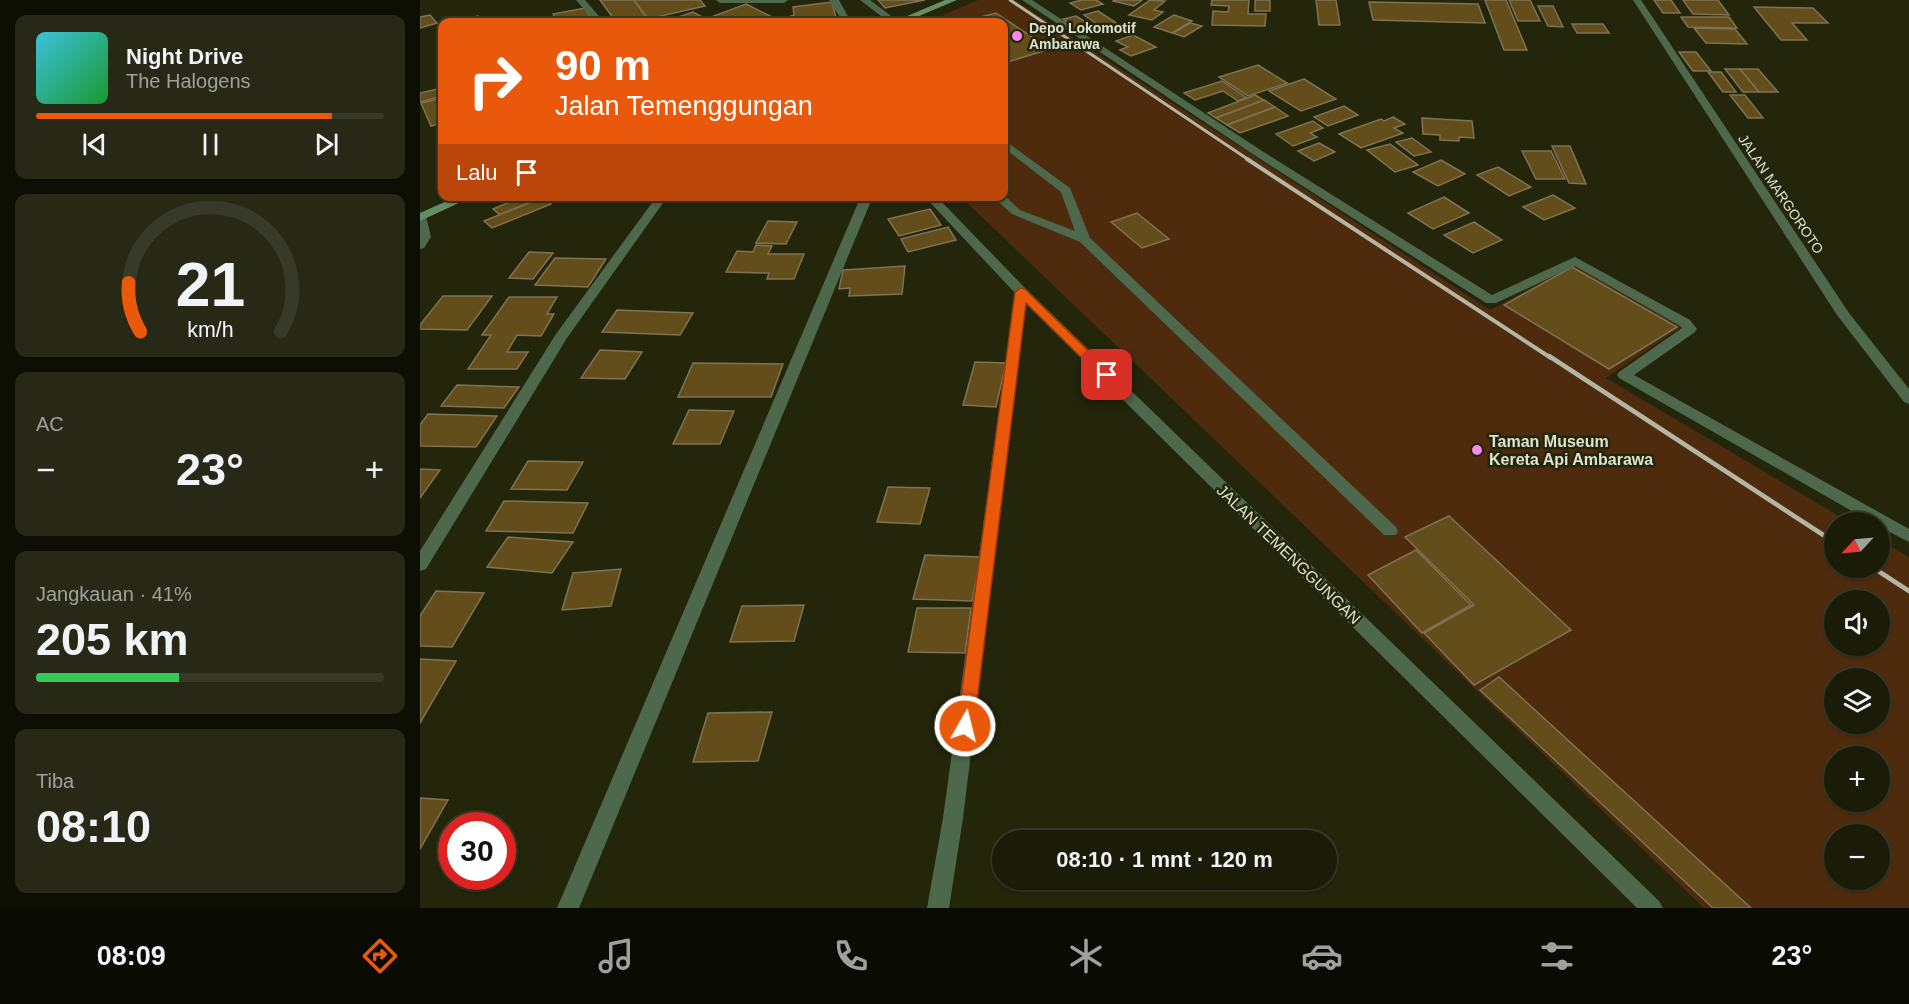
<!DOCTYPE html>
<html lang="id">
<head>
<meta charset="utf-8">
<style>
	body { margin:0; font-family:Arial,sans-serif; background:#272916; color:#f1f3f6; height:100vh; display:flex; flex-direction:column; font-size:22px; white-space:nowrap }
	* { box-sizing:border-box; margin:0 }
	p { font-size:20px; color:#9fa19c }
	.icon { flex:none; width:33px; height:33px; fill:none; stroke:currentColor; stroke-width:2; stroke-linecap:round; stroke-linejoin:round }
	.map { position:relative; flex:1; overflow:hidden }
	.drawer { display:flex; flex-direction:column; gap:15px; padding:15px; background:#0e0f04; width:420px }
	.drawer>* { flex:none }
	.hud { position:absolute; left:18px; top:18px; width:570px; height:183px; border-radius:12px; box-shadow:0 2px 4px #0004,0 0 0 2px #383a29; background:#ea580c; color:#fff; overflow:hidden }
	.needle { width:39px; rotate:244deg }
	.controls { position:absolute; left:1404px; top:512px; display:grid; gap:12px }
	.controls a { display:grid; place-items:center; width:66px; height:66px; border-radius:50%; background:#1a1c08; box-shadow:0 2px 4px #0004,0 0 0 2px #383a29; font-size:30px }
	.speed { position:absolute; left:18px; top:812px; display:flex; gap:12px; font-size:30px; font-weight:700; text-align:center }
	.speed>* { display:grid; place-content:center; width:78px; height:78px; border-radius:50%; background:#1a1c08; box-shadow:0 2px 4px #0004,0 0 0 2px #383a29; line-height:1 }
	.speed .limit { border:9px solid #d22; background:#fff; color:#111 }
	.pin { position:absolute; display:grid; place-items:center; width:51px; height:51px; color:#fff; margin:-26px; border-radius:12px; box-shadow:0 3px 9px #0006 }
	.me { position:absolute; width:66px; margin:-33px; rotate:8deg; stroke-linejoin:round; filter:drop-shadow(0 0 4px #0008) }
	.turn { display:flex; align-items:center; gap:21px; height:126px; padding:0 18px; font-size:27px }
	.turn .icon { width:78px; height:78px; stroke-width:2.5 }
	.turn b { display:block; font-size:42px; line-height:51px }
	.then { display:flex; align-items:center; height:57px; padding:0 18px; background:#0003; gap:12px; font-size:22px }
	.big { font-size:45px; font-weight:800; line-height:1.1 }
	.drawer .widget { flex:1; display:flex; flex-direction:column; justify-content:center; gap:9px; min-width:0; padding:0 21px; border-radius:12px; background:#272916 }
	.drawer .dial { align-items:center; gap:0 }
	.dial svg { height:156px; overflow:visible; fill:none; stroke:#383a29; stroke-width:7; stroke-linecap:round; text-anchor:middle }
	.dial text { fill:#f1f3f6; stroke:none }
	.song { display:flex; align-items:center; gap:18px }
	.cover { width:72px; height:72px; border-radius:9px; background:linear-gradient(135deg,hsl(190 70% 55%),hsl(130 70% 35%)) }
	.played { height:6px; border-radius:3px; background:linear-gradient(90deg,#ea580c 85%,#383a29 85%) }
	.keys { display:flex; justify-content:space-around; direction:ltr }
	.heat { display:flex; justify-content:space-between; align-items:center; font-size:33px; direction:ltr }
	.charge { height:9px; border-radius:4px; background:linear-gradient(90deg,#34c759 41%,#383a29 0) }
	.trip { position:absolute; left:572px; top:830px; width:345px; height:60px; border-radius:30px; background:#1a1c08; box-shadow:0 2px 4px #0004,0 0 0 2px #383a29; font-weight:800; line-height:60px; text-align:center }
	.tabs { display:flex; height:96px; justify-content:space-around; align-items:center; background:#0a0b03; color:#9fa19c }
	.tabs .icon { width:42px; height:42px }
	.tabs .selected { color:#ea580c }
	.tabs b { font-size:27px; color:#f1f3f6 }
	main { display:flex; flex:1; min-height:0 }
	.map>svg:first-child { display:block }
</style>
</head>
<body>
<main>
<section class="drawer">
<div class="widget">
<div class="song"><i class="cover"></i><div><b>Night Drive</b><p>The Halogens</p></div></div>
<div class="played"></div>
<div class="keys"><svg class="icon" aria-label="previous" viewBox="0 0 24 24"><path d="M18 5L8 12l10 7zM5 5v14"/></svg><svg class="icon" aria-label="pause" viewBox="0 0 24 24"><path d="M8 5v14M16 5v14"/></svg><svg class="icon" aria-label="next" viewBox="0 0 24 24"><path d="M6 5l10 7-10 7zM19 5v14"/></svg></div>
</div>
<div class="widget dial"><svg viewBox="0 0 100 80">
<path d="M14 69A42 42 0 1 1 86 69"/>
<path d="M14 69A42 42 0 0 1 8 44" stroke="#ea580c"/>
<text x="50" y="56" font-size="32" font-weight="700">21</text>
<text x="50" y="72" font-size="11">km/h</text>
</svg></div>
<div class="widget"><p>AC</p>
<div class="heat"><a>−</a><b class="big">23°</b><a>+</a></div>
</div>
<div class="widget"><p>Jangkauan · 41%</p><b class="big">205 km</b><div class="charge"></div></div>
<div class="widget"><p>Tiba</p><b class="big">08:10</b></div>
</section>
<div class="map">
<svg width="1489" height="908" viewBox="0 0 1489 908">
	<rect width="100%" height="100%" fill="#23260a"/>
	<path fill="#4e2b0d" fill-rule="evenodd" d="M558 0H595L1070 310 1154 265 1261 327 1186 378 1429 522H1414V567H1460V540L1489 557V908H1284L541 197 584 196V22H507ZM1414 600H1460V645H1414ZM1414 678H1460V723H1414ZM1414 756H1460V801H1414ZM1414 834H1460V879H1414Z"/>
	<g fill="#624d1b" stroke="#7f7255" stroke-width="1.5">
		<path d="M180 0H214L228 19 217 22H196Z"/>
		<path d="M214 0H280L285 6 228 19Z"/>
		<path d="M458 0H505L465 8Z"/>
		<path d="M662 0H676L683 4 661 10 650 3Z"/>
		<path d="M694 0H722L714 6 693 1Z"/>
		<path d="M730 0 745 1 734 10 743 12 732 20 709 15Z"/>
		<path d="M792 0H829L828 14H846L845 26 792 25 793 11 808 12 809 6 791 5Z"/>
		<rect x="835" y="0" width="15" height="11"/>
		<path d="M896 0H916L920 25H899Z"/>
		<path d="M1065 0H1086L1107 50H1084Z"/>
		<path d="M1089 0H1110L1120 21H1098Z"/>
		<path d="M1234 0H1251L1260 13H1243Z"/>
		<path d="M1263 0H1298L1309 15 1273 14Z"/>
		<path d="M412 2 417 21 414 22H356L374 15 373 7Z"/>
		<path d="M949 2 1058 4 1065 23 953 20Z"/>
		<path d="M326 4 350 16 333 22H274L261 16 273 12 286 19Z"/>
		<path d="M1118 6H1133L1143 27 1128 26Z"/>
		<path d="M1334 7 1393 8 1408 23H1372L1387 40H1361Z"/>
		<path d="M165 8 173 22H137L133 14Z"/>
		<path d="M678 11 704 28 689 32 664 15Z"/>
		<path d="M576 13 630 49 584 63V22H541Z"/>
		<path d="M10 15 17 23 0 28V17Z"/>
		<path d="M754 15 772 21 752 33 734 27Z"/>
		<path d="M58 16 64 22H32Z"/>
		<path d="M656 16 678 30 665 34 643 19Z"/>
		<path d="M1261 17H1309L1317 28 1268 27Z"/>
		<path d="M770 23 782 26 764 37 753 33Z"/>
		<path d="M1152 24H1183L1189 33H1157Z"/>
		<path d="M1274 28 1315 29 1327 44 1286 43Z"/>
		<path d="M713 35 736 47 711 56 700 50 708 47 696 41Z"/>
		<path d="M1259 52H1276L1291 71H1273Z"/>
		<path d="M838 65 867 83 828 96 799 77Z"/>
		<path d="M1305 69H1320L1339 92H1323Z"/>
		<path d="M1320 69H1338L1358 92H1339Z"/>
		<path d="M1288 72H1301L1316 92H1303Z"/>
		<path d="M884 79 916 99 881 111 849 91Z"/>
		<path d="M802 81 827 98 818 101 803 91 775 100 764 93Z"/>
		<path d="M22 88V96L0 102V93Z"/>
		<path d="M835 95 844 100 796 118 788 113Z"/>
		<path d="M1310 95H1325L1343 118H1328Z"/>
		<path d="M22 98V123L11 126 1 103Z"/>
		<path d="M844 100 855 107 807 125 796 118Z"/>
		<path d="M924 106 938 115 908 126 894 117Z"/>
		<path d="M855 107 868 116 820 133 807 125Z"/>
		<path d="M973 117 985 124 974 128 983 133 941 148 919 134 961 119 964 121Z"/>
		<path d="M1002 118 1052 121 1054 138 1039 137V141L1020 140V135L1003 134Z"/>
		<path d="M893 121 903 128 890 133 897 137 873 146 856 134Z"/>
		<path d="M992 138 1011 152 994 156 976 142Z"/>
		<path d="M899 143 915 152 894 161 878 151Z"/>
		<path d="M970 144 998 165 975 172 947 150Z"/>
		<path d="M1132 146H1150L1166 184 1149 183Z"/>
		<path d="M1102 151H1131L1145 179H1116Z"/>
		<path d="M1021 160 1045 174 1018 186 993 172Z"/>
		<path d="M1078 167 1111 187 1089 196 1057 175Z"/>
		<path d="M1133 195 1155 208 1124 220 1103 207Z"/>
		<path d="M104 196 124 197 80 215 73 209Z"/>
		<path d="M124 197 131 204 72 228 64 221Z"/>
		<path d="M1024 197 1049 213 1013 229 988 213Z"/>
		<path d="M510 209 521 225 479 236 468 219Z"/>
		<path d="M717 213 749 239 722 248 691 222Z"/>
		<path d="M348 221 377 222 366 244 336 243Z"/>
		<path d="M1054 222 1082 240 1053 253 1024 235Z"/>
		<path d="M528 227 536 240 488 252 481 239Z"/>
		<path d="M336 245 352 246 348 254H384L374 279H347L349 273 306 272 317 251 333 252Z"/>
		<path d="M109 252 133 253 113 279 89 278Z"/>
		<path d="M135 258 186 259 168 287 115 285Z"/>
		<path d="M485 266 482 294 429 296 430 288 419 289 423 270Z"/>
		<path d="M1152 267 1257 327 1189 369 1084 305Z"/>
		<path d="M23 296H72L47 330 0 329V325Z"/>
		<path d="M89 297H137L127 314H134L121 336 97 335 87 352H108L97 369H48L71 335H62Z"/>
		<path d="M197 310 273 313 260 335 182 332Z"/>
		<path d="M180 350 222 352 205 379 161 378Z"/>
		<path d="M555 362 586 363 576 407 543 405Z"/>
		<path d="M273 363 363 364 351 397H258Z"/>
		<path d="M37 385 99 387 84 408 21 406Z"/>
		<path d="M269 410 314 411 300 444H253Z"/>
		<path d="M8 414 77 416 56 447 0 446V425Z"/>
		<path d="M108 461 163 462 147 490 91 489Z"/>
		<path d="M0 469 20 470 0 498Z"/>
		<path d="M468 487 510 488 500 524 457 522Z"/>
		<path d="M84 501 168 503 153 533 66 531Z"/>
		<path d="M1029 516 1151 630 1054 685 1004 633 1054 605 985 537Z"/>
		<path d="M88 537 153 542 132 573 67 567Z"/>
		<path d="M996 550 1051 605 1002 633 948 575Z"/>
		<path d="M505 555 561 557 552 601 493 599Z"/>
		<path d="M201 569 191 606 142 610 153 573Z"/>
		<path d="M16 591 64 593 32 647 0 646V616Z"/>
		<path d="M384 605 374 641 310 642 322 606Z"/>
		<path d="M497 608H551L545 653 488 652Z"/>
		<path d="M0 659 36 661 0 723Z"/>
		<path d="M1079 677 1331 908H1293L1060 690Z"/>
		<path d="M352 712 338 761 273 762 288 713Z"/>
		<path d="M0 798 28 800 0 849Z"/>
	</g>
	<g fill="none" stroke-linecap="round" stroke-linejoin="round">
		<g fill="#4e684c" fill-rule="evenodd">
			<path d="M296 0H368L364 3H300Z"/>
			<path d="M409 0H419L431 22H423Z"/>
			<path d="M584 140 650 188 670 238 976 527 978 531 976 535H964L660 242 592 214 574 198 573 196 584 195 600 210 655 231 641 192 584 148Z"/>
		</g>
		<g fill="#4e684c" fill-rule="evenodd">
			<path d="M156 0H165L184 22H175Z"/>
			<path d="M440 0H450L479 22H469Z"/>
			<path d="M602 0H612L839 149 1072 295 1155 257 1270 320 1277 329 1275 332 1214 375 1489 529V542L1460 527V522H1451L1199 378 1197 375 1199 372 1262 328 1260 326 1155 266 1076 303H1066L831 153Z"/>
			<path d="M1213 0H1221L1429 313 1489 389V404L1484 402 1417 315Z"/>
			<path d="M237 196H248L147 338 6 569 0 571V551L136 334Z"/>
			<path d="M441 196H453L159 908H137Z"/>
			<path d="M504 196H516L606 289 1239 901 1243 908H1217L606 304 543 818 529 908H507L523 818 595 293Z"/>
			<path d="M0 212 6 216 11 237 4 248 0 249Z"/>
		</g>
		<g fill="#658f62" fill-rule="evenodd">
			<path d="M525 0H537L485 22H473Z"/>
			<path d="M38 196H54L0 221V213Z"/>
		</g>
		<path stroke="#b3b6a3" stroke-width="3" d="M590 0 829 160"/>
		<path stroke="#b3b6a3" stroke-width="4" d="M827 159 1131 358"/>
		<g stroke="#b3b6a3" stroke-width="4.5">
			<path d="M1129 356 1414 542"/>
			<path d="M1452 567 1489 591"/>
		</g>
	</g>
	<path fill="#ea580c" stroke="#983908" stroke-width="1.5" d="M601 288 605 289 693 375 687 379 682 378 606 303 554 726 551 732 545 734 539 732 537 726 595 292Z"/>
	<g fill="#f888ea" stroke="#23260a" stroke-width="2">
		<circle cx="597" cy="36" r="6"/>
		<circle cx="1057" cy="450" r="6"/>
	</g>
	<g text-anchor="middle" stroke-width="5" stroke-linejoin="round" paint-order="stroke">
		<g font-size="14" font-weight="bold" fill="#dee1d0" stroke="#23260a" text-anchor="start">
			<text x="609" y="33">Depo Lokomotif<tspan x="609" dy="16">Ambarawa</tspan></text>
		</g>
		<g font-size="14" fill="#dee1d0" stroke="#23260a">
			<text transform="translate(1361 194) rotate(56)" y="5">JALAN MARGOROTO</text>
		</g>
		<g font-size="16" font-weight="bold" fill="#dee1d0" stroke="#23260a" text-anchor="start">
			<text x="1069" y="447">Taman Museum<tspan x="1069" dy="18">Kereta Api Ambarawa</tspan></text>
		</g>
		<g font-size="16" fill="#dee1d0" stroke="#23260a">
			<text transform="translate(869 554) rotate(44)" y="6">JALAN TEMENGGUNGAN</text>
		</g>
	</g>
</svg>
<div class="controls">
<a><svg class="needle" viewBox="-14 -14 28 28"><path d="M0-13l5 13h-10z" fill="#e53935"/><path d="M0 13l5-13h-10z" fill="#9fa19c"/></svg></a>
<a><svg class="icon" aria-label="sound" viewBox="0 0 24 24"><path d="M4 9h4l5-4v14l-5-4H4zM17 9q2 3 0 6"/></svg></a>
<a><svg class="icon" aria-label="layers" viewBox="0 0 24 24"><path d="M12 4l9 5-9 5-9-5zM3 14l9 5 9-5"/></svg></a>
<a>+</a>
<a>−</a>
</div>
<div class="speed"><div class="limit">30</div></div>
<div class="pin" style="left:687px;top:375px;background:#d93025"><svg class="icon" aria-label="arrive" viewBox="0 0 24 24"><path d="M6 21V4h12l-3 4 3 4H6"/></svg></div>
<svg class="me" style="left:545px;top:726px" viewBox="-20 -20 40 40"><circle r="17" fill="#ea580c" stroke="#fff" stroke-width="3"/><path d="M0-11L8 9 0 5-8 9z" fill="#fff"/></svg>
<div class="trip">08:10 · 1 mnt · 120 m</div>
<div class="hud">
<div class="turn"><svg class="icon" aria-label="right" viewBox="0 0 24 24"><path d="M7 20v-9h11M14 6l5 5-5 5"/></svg><div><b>90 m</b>Jalan Temenggungan</div></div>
<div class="then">Lalu<svg class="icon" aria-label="arrive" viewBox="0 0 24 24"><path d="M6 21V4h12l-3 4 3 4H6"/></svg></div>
</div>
</div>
</main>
<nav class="tabs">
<b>08:09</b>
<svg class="icon selected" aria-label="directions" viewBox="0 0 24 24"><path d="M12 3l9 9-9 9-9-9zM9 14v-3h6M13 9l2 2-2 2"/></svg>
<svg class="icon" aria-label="music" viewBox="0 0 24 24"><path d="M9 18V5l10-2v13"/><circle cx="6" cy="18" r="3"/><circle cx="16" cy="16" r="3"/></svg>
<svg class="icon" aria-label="phone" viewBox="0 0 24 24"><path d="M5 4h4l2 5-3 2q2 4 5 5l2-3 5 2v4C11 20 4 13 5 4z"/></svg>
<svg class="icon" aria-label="climate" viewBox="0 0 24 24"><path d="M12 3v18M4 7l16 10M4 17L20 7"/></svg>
<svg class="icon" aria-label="car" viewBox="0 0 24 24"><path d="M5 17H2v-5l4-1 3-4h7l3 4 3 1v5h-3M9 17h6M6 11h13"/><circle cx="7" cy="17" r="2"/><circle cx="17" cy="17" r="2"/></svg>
<svg class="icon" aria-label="filters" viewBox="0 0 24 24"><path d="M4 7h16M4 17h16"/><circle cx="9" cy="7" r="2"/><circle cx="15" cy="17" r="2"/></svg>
<b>23°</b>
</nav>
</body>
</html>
